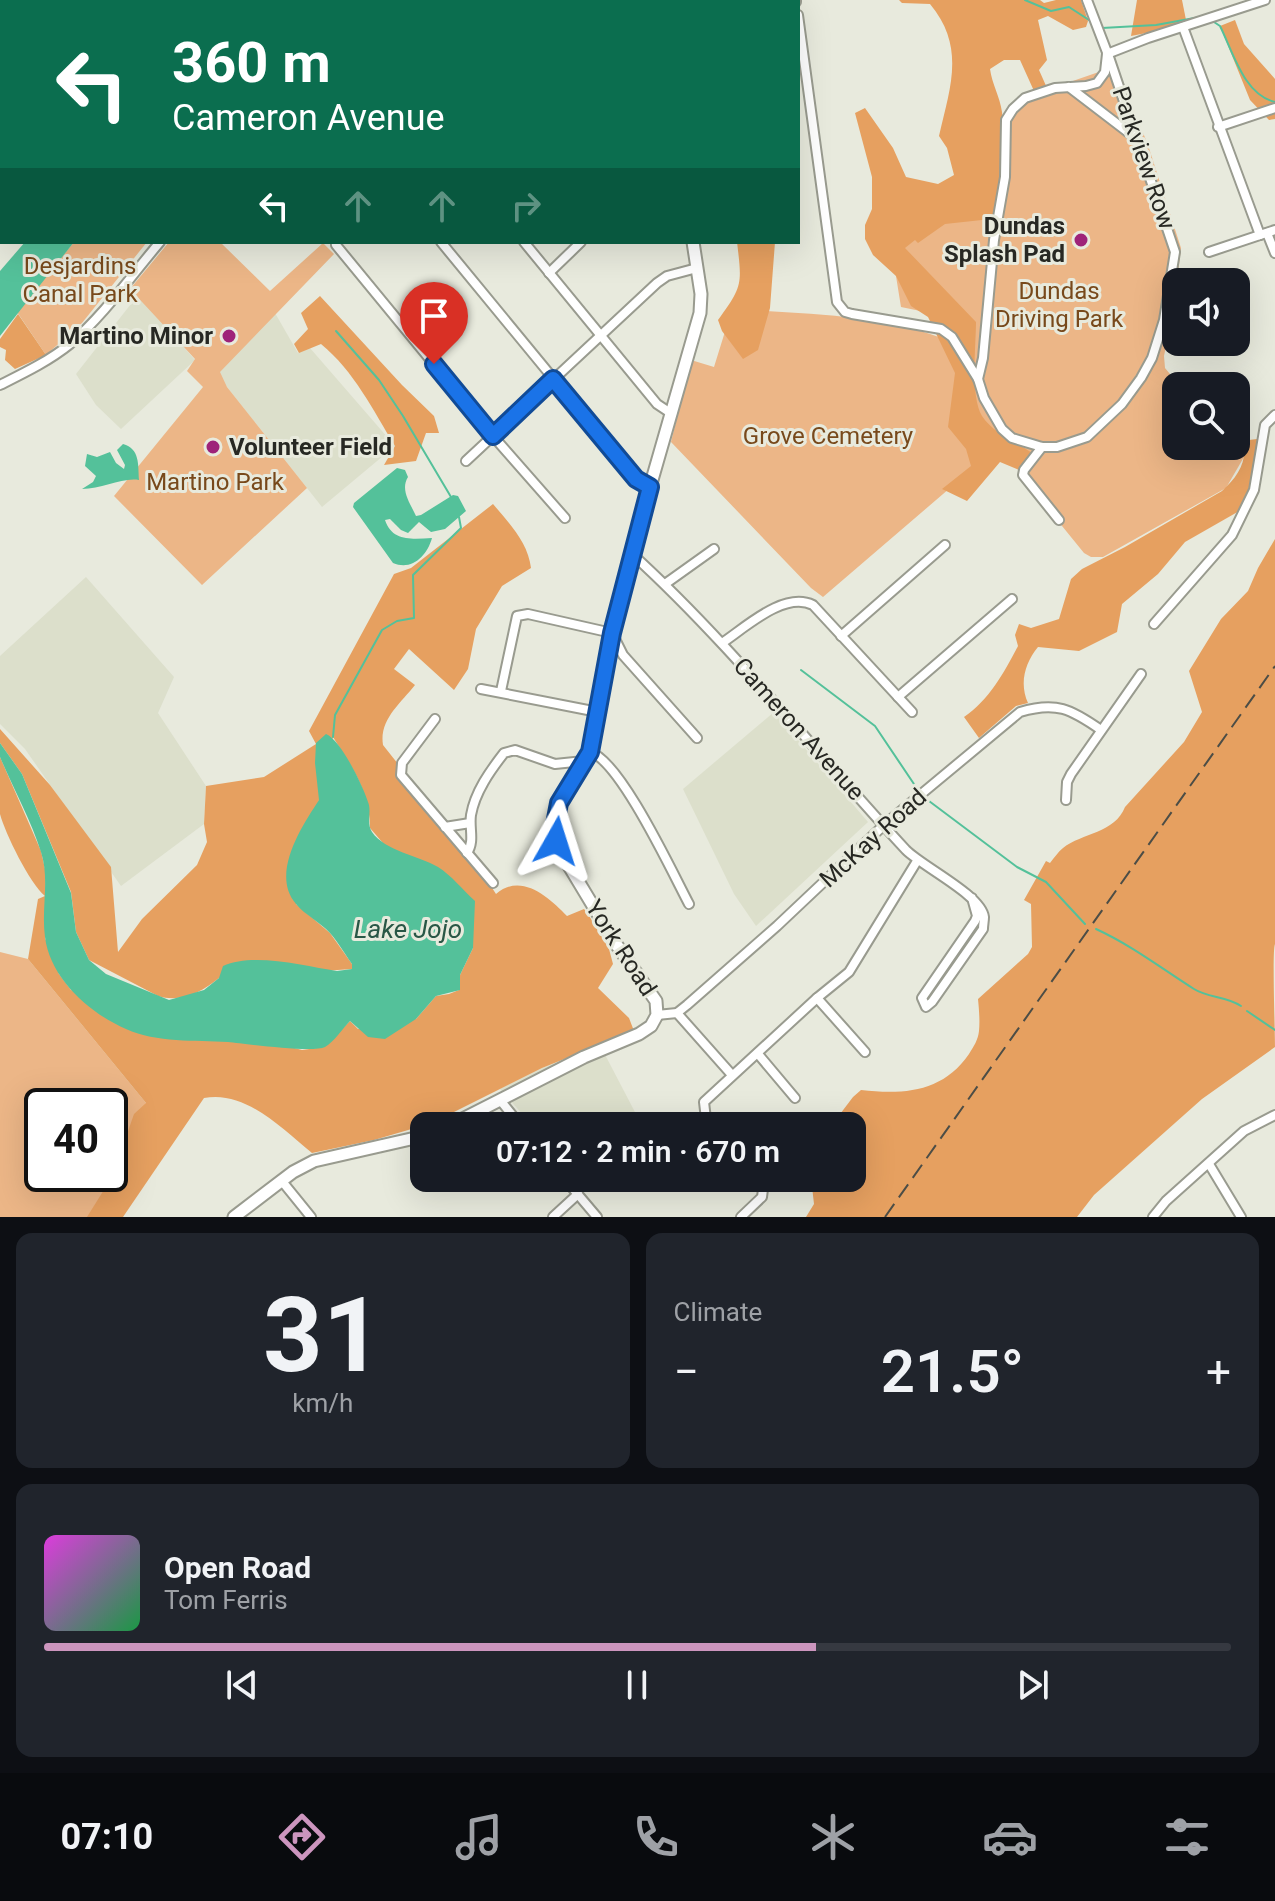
<!DOCTYPE html>
<html lang="en">
<head>
<meta charset="utf-8">
<style>
	body { margin:0; font-family:Roboto,sans-serif; background:#20242c; color:#f1f3f6; height:100vh; display:flex; flex-direction:column; font-size:30px; white-space:nowrap }
	* { box-sizing:border-box; margin:0 }
	p { font-size:26px; color:#9ea1a6 }
	.icon { flex:none; width:44px; height:44px; fill:none; stroke:currentColor; stroke-width:2; stroke-linecap:round; stroke-linejoin:round }
	.map { position:relative; height:1217px; overflow:hidden }
	.drawer { display:flex; flex-direction:column; gap:16px; padding:16px; background:#0d0f14; flex:1 }
	.drawer>* { flex:none }
	.banner { position:absolute; left:0px; top:0px; width:800px; height:244px; box-shadow:0 8px 32px #0002; background:#0b6e4f; color:#fff; overflow:hidden }
	.buttons { position:absolute; left:1162px; top:268px; display:grid; gap:16px }
	.buttons a { display:grid; place-items:center; width:88px; height:88px; border-radius:16px; background:#171b24; box-shadow:0 8px 32px #0002; font-size:40px }
	.speed { position:absolute; left:24px; top:1088px; display:flex; gap:16px; font-size:40px; font-weight:700; text-align:center }
	.speed>* { display:grid; place-content:center; width:104px; height:104px; border-radius:50%; background:#171b24; box-shadow:0 8px 32px #0002; line-height:1 }
	.speed .limit { border:4px solid #111; border-radius:12px; background:#fff; color:#111 }
	.pin { position:absolute; display:grid; place-items:center; width:68px; height:68px; color:#fff; margin:-82px -34px; border-radius:50% 50% 50% 0; rotate:-45deg; box-shadow:0 0 8px #0007 }
	.pin .icon { rotate:45deg }
	.me { position:absolute; width:88px; margin:-44px; rotate:6deg; stroke-linejoin:round; filter:drop-shadow(0 0 6px #0008) }
	.turn { display:flex; align-items:center; gap:28px; height:168px; padding:0 40px; font-size:36px }
	.turn .icon { width:104px; height:104px; stroke-width:2.5 }
	.turn b { display:block; font-size:56px; line-height:68px }
	.lanes { display:flex; align-items:center; height:76px; padding:0 40px; background:#0003; justify-content:center; gap:40px; direction:ltr }
	.lanes .off { opacity:.35 }
	.big { font-size:60px; font-weight:600; line-height:1.1 }
	.drawer .card { flex:1; display:flex; flex-direction:column; justify-content:center; gap:12px; min-width:0; padding:0 28px; border-radius:16px; background:#20242c }
	.drawer .dial { align-items:center; gap:0 }
	.dial b { font-size:104px; line-height:1 }
	.song { display:flex; align-items:center; gap:24px }
	.cover { width:96px; height:96px; border-radius:12px; background:linear-gradient(135deg,hsl(300 70% 55%),hsl(140 70% 35%)) }
	.played { height:8px; border-radius:4px; background:linear-gradient(90deg,#cc95be 65%,#363941 65%) }
	.keys { display:flex; justify-content:space-around; direction:ltr }
	.heat { display:flex; justify-content:space-between; align-items:center; font-size:44px; direction:ltr }
	.drawer .tiles { flex:1; display:grid; gap:16px; grid-template-columns:1fr 1fr }
	.card:last-child { grid-column:span 2 }
	.trip { position:absolute; left:410px; top:1112px; width:456px; height:80px; border-radius:16px; background:#171b24; box-shadow:0 8px 32px #0002; font-weight:600; line-height:80px; text-align:center }
	.tabs { display:flex; height:128px; justify-content:space-around; align-items:center; background:#090b0e; color:#9ea1a6 }
	.tabs .icon { width:56px; height:56px }
	.tabs .selected { color:#cc95be }
	.tabs b { font-size:36px; color:#f1f3f6 }
	.map>svg:first-child { display:block }
</style>
</head>
<body>
<div class="map">
<svg width="1275" height="1217" viewBox="0 0 1275 1217">
	<rect width="100%" height="100%" fill="#e8eadd"/>
	<g fill="#dcdfcb">
		<path d="M138 295 195 360 121 429 96 405 76 374Z"/>
		<path d="M275 313 298 353 310 348 395 446 322 507 227 387 219 372Z"/>
		<path d="M86 577 174 677 158 713 206 786 204 824 121 886 25 749 0 724V656Z"/>
		<path d="M774 712 868 822 756 926 734 894 683 789Z"/>
		<path d="M600 1045 637 1116 618 1126H533L500 1089 542 1068Z"/>
	</g>
	<g fill="#ecb687" fill-rule="evenodd">
		<path d="M1116 66 1148 145 1181 248 1174 307 1164 356 1165 368 1180 386H1176V446H1236V435L1243 442 1244 457 1226 488 1103 557H1091L1084 553 1023 478 1024 469 1013 450 978 464 823 597 811 588 671 442 691 360 714 367 732 309C803 314 886 314 951 342L935 314 901 307 884 202 985 207 1006 119 1015 101Z"/>
		<path d="M74 242H147L82 323 46 355 17 312Z"/>
		<path d="M169 242H220L270 291 323 243 334 254 220 372 227 387 307 488 202 585 114 496 203 387 187 371 195 359 130 289Z"/>
		<path d="M0 952 28 959 146 1103 123 1217H0ZM42 1106H110V1174H42Z"/>
	</g>
	<g fill="#e6a060">
		<path d="M899 0H1040L1044 3 1056 0H1081L1088 21 1086 27 1073 30 1048 16 1038 20 1047 60 1039 70 1047 88 1034 91 1020 60H1004L990 69C992 84 1000 97 1002 112 1006 146 1000 182 994 215L991 219 945 224 918 243 915 240 905 248 976 322C976 346 970 396 982 416 993 433 1016 442 1032 453L1019 470 1000 462 967 501 942 489 971 466 966 449 948 427 955 373 928 317 911 306 896 276 873 255 865 239V225L872 209V177L855 113 865 108 893 148 906 177 938 184 954 175 947 148 939 136C950 88 966 47 930 4L902 3Z"/>
		<path d="M1137 0H1182L1187 25 1131 36Z"/>
		<path d="M1235 20 1244 44 1275 79V119L1269 120 1250 100 1220 26Z"/>
		<path d="M737 242H775L770 308 758 350 743 359 722 331 718 320C743 286 742 284 737 242Z"/>
		<path d="M320 296 402 385 434 416 439 433H426L416 461 384 465 395 446C373 410 354 371 321 344L299 353 294 344 308 329 301 313Z"/>
		<path d="M18 314 46 355 15 369 5 360 6 350 0 347V339Z"/>
		<path d="M1257 439 1256 468 1241 510 1185 542 1158 574 1122 604 1117 632 1079 651 1038 647C1025 663 1019 683 1028 703L1016 706 979 738 964 717C989 700 1004 673 1018 646L1015 635 1019 624 1031 628 1059 619 1071 579 1082 569 1125 547 1222 491C1236 478 1246 465 1244 446L1249 440Z"/>
		<path d="M493 504C509 523 528 542 531 568L502 586 476 629 468 669 454 690 409 649 394 669 415 685C400 704 379 720 383 745L474 860 496 894C521 872 549 897 567 916L584 909 588 914 609 949 613 964 598 988 629 1018 634 1031 542 1068 432 1123 374 1140 312 1153C282 1129 246 1090 204 1098L123 1217H87L112 1177 134 1114 146 1103 28 959 38 899 45 896C30 884 5 833 0 814 0 797 0 775 0 757L41 851 46 873 45 938 59 974 71 990 302 1050 324 1047 350 1021 358 1029 416 1019 436 996 449 994 459 990 460 975 473 948 370 828C370 791 352 768 333 737L296 904 330 933 352 964V969L219 978C202 992 181 1003 158 996L89 960 76 932 71 892 22 774 0 743V729L50 785 111 867 118 952 142 919 197 865 207 842 204 824 206 786 264 777 316 744 309 731 394 574 411 568Z"/>
		<path d="M1275 539V944C1272 950 1275 1031 1275 1047L1202 1099 1094 1195 1077 1217H806L814 1204 811 1178H852V1126H831L853 1097 861 1090C904 1095 943 1092 969 1054 974 1046 978 1040 979 1031 980 1021 979 1009 978 999L1028 954 1032 947 1031 904 1024 900 1046 861 1050 863C1054 858 1058 852 1063 848 1082 833 1115 833 1125 807L1184 742 1202 712 1189 671 1221 619 1248 591 1258 568Z"/>
	</g>
	<g fill="#54c19a">
		<path d="M25 242H74L0 336V271Z"/>
		<path d="M123 444C140 449 138 464 139 480 123 477 102 489 82 489L93 482 96 476 85 466 87 454 97 457 110 452 116 463 124 469 125 465 117 450Z"/>
		<path d="M397 468 405 470 408 477C400 490 410 503 416 516L421 515 453 495 458 496 466 511 445 529 431 532 419 522 408 533 401 530 390 519 385 520C392 542 413 539 432 538 427 556 412 571 393 563L353 507 354 503Z"/>
		<path d="M326 734C341 740 363 786 368 802 372 811 366 823 372 832 385 851 419 856 438 867 451 875 463 890 475 901L473 948 460 975V990L436 996 416 1019 385 1039 368 1037 350 1021C343 1028 334 1042 325 1047 313 1053 246 1044 228 1042 195 1040 157 1043 126 1029 89 1013 50 978 45 937 41 908 50 880 41 852 31 820 13 788 0 757V743L22 774 71 893 76 932 89 960 106 974 169 1000 204 990 219 978 223 966C253 952 305 966 337 971L352 969V964C345 954 338 942 330 933 320 922 305 915 296 904 270 874 302 826 319 800L315 763 316 743Z"/>
	</g>
	<g fill="none" stroke-linecap="round" stroke-linejoin="round">
		<g stroke="#54c19a" stroke-width="2">
			<path d="M1025 0 1051 11 1069 7 1089 20"/>
			<path d="M210 2 212 0"/>
			<path d="M1214 22 1220 26C1233 52 1244 95 1275 102"/>
			<path d="M1102 28 1156 25 1200 17"/>
			<path d="M336 331 379 380 403 416 451 497"/>
			<path d="M801 670 875 726 918 790"/>
			<path d="M333 737 335 715 382 630 397 621 414 618 413 575 461 528 459 517"/>
			<path d="M925 798 1017 867 1046 882 1085 924"/>
			<path d="M1096 929C1131 945 1161 968 1194 989 1208 998 1227 996 1241 1006"/>
			<path d="M1247 1011 1275 1030"/>
		</g>
		<g stroke="#999b8f" stroke-width="12">
			<g id="street">
				<path d="M319 0 320 2"/>
				<path d="M796 0V2"/>
				<path d="M1087 0 1110 60 1175 252 1164 320 1152 358 1141 378 1122 404 1087 437 1057 447H1042L1012 438 1002 429 984 398 978 379 983 358 994 240 1005 177 1006 120 1013 109 1025 98 1055 88 1086 86 1097 83 1105 72 1107 54"/>
				<path d="M359 2 361 0"/>
				<path d="M595 2 597 0"/>
				<path d="M798 15 837 302 845 312 852 314 941 329 952 337 978 379"/>
				<path d="M1183 27 1260 235"/>
				<path d="M1107 54 1148 38 1265 0"/>
				<path d="M1069 87 1133 136"/>
				<path d="M1218 127 1275 108"/>
				<path d="M1267 233 1275 253"/>
				<path d="M441 242 636 479 650 487"/>
				<path d="M524 242 657 404 672 414"/>
				<path d="M336 245 493 436 565 518"/>
				<path d="M1209 252 1275 230"/>
				<path d="M549 273 581 242"/>
				<path d="M0 385C24 373 49 361 70 344 104 315 131 276 160 242"/>
				<path d="M1042 447 1024 470 1023 475 1059 520"/>
				<path d="M466 461 657 283 667 276 697 268"/>
				<path d="M631 553C731 644 814 751 906 850 923 867 981 895 984 917 984 921 983 925 983 929L932 1002 926 1007 922 998 975 921 977 916 972 898"/>
				<path d="M665 584 714 549"/>
				<path d="M1154 624 1232 535 1254 490 1265 425 1275 415"/>
				<path d="M841 636 945 545"/>
				<path d="M722 643C746 627 784 591 813 605L912 712"/>
				<path d="M481 689 598 712"/>
				<path d="M501 691 517 616 528 614 612 633 623 655 697 738"/>
				<path d="M898 697 1012 599"/>
				<path d="M435 719 402 763 401 775 493 883"/>
				<path d="M590 752C620 760 673 874 689 904"/>
				<path d="M1066 800 1067 782 1071 774 1141 674"/>
				<path d="M445 827 470 823"/>
				<path d="M467 853C475 841 469 829 471 815 475 792 490 771 504 753L515 750 555 764 584 761"/>
				<path d="M817 998 865 1052"/>
				<path d="M677 1013 732 1075"/>
				<path d="M657 1015 677 1013 687 1005 777 926 884 825 1020 712C1056 701 1071 709 1101 730"/>
				<path d="M758 1054 795 1098"/>
				<path d="M500 1100 521 1126"/>
				<path d="M711 1126 706 1119 704 1102 817 998 849 972 917 861"/>
				<path d="M1209 1164 1241 1217"/>
				<path d="M564 1178 597 1217"/>
				<path d="M281 1180 311 1217"/>
				<path d="M553 1217 578 1194"/>
				<path d="M741 1217 762 1197 763 1189 755 1178"/>
				<path d="M1153 1217 1166 1201 1244 1131 1275 1115"/>
			</g>
		</g>
		<g stroke="#999b8f" stroke-width="15">
			<g id="secondary">
				<path d="M663 0V2"/>
				<path d="M449 1126 584 1057 639 1034 651 1026 657 1015 656 1001 616 944 560 851 555 824 559 803 590 752 612 633 631 553 700 313 701 294 693 242"/>
				<path d="M234 1217 293 1172 314 1161 424 1136"/>
			</g>
		</g>
		<g stroke="#508045" stroke-width="16">
			<g id="primary">
				<path d="M171 2 173 0"/>
				<path d="M190 2 192 0"/>
				<path d="M0 160 2 158"/>
				<path d="M0 179 2 177"/>
			</g>
		</g>
		<use href="#street" stroke="#fff" stroke-width="8"/>
		<use href="#secondary" stroke="#fff" stroke-width="11"/>
		<use href="#primary" stroke="#a3d09b" stroke-width="12"/>
		<path stroke="#4c4d46" stroke-width="2" stroke-dasharray="16 8" stroke-linecap="butt" d="M885 1217 1275 666"/>
	</g>
	<g fill="none" stroke-linecap="round" stroke-linejoin="round">
		<g stroke="#114b97" stroke-width="20">
			<path id="route" d="M434 364 493 436 553 379 636 479 650 487 612 633 590 752 559 803 555 824 556 841"/>
		</g>
		<use href="#route" stroke="#1a73e8" stroke-width="14"/>
	</g>
	<g fill="#9e2379" stroke="#e8eadd" stroke-width="3">
		<circle cx="1081" cy="240" r="8"/>
		<circle cx="229" cy="336" r="8"/>
		<circle cx="213" cy="447" r="8"/>
	</g>
	<g text-anchor="middle" stroke-width="6" stroke-linejoin="round" paint-order="stroke">
		<g font-size="24" fill="#272823" stroke="#e8eadd">
			<text transform="translate(1144 158) rotate(71)" y="8">Parkview Row</text>
			<text transform="translate(799 729) rotate(48)" y="8">Cameron Avenue</text>
			<text transform="translate(873 838) rotate(-42)" y="8">McKay Road</text>
			<text transform="translate(621 948) rotate(57)" y="8">York Road</text>
		</g>
		<g font-size="24" font-weight="bold" fill="#272823" stroke="#e8eadd" text-anchor="end">
			<text x="1065" y="234">Dundas<tspan x="1065" dy="28">Splash Pad</tspan></text>
			<text x="213" y="344">Martino Minor</text>
			<text x="229" y="455" text-anchor="start">Volunteer Field</text>
		</g>
		<g font-size="24" fill="#78491b" stroke="#e8eadd">
			<text x="80" y="274">Desjardins<tspan x="80" dy="28">Canal Park</tspan></text>
			<text x="1059" y="299">Dundas<tspan x="1059" dy="28">Driving Park</tspan></text>
			<text x="828" y="444">Grove Cemetery</text>
			<text x="215" y="490">Martino Park</text>
		</g>
		<g font-size="26" font-style="italic" fill="#295746" stroke="#e8eadd">
			<text x="408" y="938">Lake Jojo</text>
		</g>
	</g>
</svg>
<div class="buttons">
<a><svg class="icon" aria-label="sound" viewBox="0 0 24 24"><path d="M4 9h4l5-4v14l-5-4H4zM17 9q2 3 0 6"/></svg></a>
<a><svg class="icon" aria-label="search" viewBox="0 0 24 24"><circle cx="10" cy="10" r="6"/><path d="M15 15l6 6"/></svg></a>
</div>
<div class="speed"><div class="limit">40</div></div>
<div class="pin" style="left:434px;top:364px;background:#d93025"><svg class="icon" aria-label="arrive" viewBox="0 0 24 24"><path d="M6 21V4h12l-3 4 3 4H6"/></svg></div>
<svg class="me" style="left:556px;top:841px" viewBox="-20 -20 40 40"><path d="M0-17L14 15 0 8-14 15z" fill="#1a73e8" stroke="#fff" stroke-width="4"/></svg>
<div class="trip">07:12 · 2 min · 670 m</div>
<div class="banner">
<div class="turn"><svg class="icon" aria-label="left" viewBox="0 0 24 24"><path d="M17 20v-9H6M10 6l-5 5 5 5"/></svg><div><b>360 m</b>Cameron Avenue</div></div>
<div class="lanes"><svg class="icon" aria-label="left" viewBox="0 0 24 24"><path d="M17 20v-9H6M10 6l-5 5 5 5"/></svg><svg class="icon off" aria-label="ahead" viewBox="0 0 24 24"><path d="M12 20V5M6 11l6-6 6 6"/></svg><svg class="icon off" aria-label="ahead" viewBox="0 0 24 24"><path d="M12 20V5M6 11l6-6 6 6"/></svg><svg class="icon off" aria-label="right" viewBox="0 0 24 24"><path d="M7 20v-9h11M14 6l5 5-5 5"/></svg></div>
</div>
</div>
<section class="drawer">
<div class="tiles">
<div class="card dial"><b>31</b><p>km/h</p></div>
<div class="card"><p>Climate</p>
<div class="heat"><a>−</a><b class="big">21.5°</b><a>+</a></div>
</div>
<div class="card">
<div class="song"><i class="cover"></i><div><b>Open Road</b><p>Tom Ferris</p></div></div>
<div class="played"></div>
<div class="keys"><svg class="icon" aria-label="previous" viewBox="0 0 24 24"><path d="M18 5L8 12l10 7zM5 5v14"/></svg><svg class="icon" aria-label="pause" viewBox="0 0 24 24"><path d="M8 5v14M16 5v14"/></svg><svg class="icon" aria-label="next" viewBox="0 0 24 24"><path d="M6 5l10 7-10 7zM19 5v14"/></svg></div>
</div>
</div>
</section>
<nav class="tabs">
<b>07:10</b>
<svg class="icon selected" aria-label="directions" viewBox="0 0 24 24"><path d="M12 3l9 9-9 9-9-9zM9 14v-3h6M13 9l2 2-2 2"/></svg>
<svg class="icon" aria-label="music" viewBox="0 0 24 24"><path d="M9 18V5l10-2v13"/><circle cx="6" cy="18" r="3"/><circle cx="16" cy="16" r="3"/></svg>
<svg class="icon" aria-label="phone" viewBox="0 0 24 24"><path d="M5 4h4l2 5-3 2q2 4 5 5l2-3 5 2v4C11 20 4 13 5 4z"/></svg>
<svg class="icon" aria-label="climate" viewBox="0 0 24 24"><path d="M12 3v18M4 7l16 10M4 17L20 7"/></svg>
<svg class="icon" aria-label="car" viewBox="0 0 24 24"><path d="M5 17H2v-5l4-1 3-4h7l3 4 3 1v5h-3M9 17h6M6 11h13"/><circle cx="7" cy="17" r="2"/><circle cx="17" cy="17" r="2"/></svg>
<svg class="icon" aria-label="filters" viewBox="0 0 24 24"><path d="M4 7h16M4 17h16"/><circle cx="9" cy="7" r="2"/><circle cx="15" cy="17" r="2"/></svg>
</nav>
</body>
</html>
